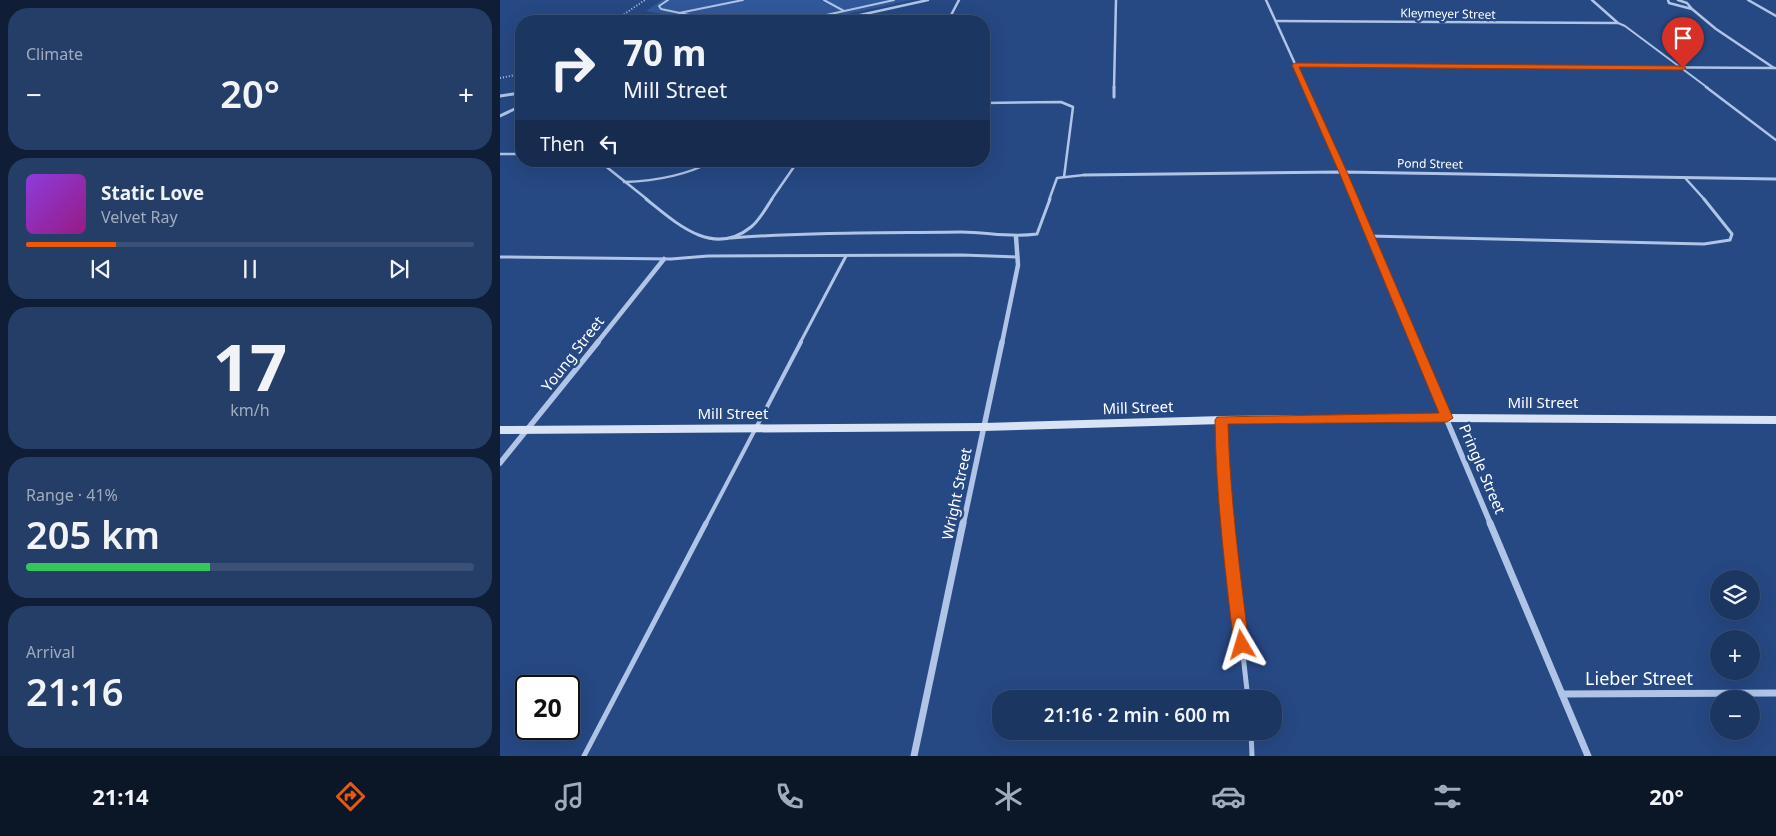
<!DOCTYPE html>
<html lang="en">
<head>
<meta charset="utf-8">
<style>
	body { margin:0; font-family:"Noto Sans",sans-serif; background:#253e68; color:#f1f3f6; height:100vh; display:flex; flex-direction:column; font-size:19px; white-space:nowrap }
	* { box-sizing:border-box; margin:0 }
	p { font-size:16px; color:#a0abbe }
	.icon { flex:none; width:28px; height:28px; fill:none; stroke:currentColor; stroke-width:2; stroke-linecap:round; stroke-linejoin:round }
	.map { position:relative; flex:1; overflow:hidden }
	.details { display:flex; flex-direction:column; gap:8px; padding:8px; background:#0f1e36; width:500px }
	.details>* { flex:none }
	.banner { position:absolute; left:15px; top:15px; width:475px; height:152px; border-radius:20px; box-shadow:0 5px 20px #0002,0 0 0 1px #3a5077; background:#1c3662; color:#f1f3f6; overflow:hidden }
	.tools { position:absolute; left:1210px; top:570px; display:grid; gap:10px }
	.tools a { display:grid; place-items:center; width:50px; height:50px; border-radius:50%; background:#1c3662; box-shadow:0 5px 20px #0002,0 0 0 1px #3a5077; font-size:25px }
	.speed { position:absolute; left:15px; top:675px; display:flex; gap:10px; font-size:25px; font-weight:700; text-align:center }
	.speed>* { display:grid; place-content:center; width:65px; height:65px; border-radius:50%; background:#1c3662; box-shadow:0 5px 20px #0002,0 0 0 1px #3a5077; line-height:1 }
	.speed .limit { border:2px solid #111; border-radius:8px; background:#fff; color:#111 }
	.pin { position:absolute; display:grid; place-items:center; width:42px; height:42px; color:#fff; margin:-51px -21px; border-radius:50% 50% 50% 0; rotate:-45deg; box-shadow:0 0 5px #0007 }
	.pin .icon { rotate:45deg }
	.me { position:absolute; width:55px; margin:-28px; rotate:353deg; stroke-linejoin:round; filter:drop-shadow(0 0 4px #0008) }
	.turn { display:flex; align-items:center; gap:18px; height:105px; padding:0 25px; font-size:22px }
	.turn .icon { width:65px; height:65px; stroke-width:2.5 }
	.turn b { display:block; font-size:35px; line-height:42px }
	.then { display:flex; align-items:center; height:48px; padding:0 25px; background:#0003; gap:10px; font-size:19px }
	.big { font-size:38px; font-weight:600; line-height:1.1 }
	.details .widget { flex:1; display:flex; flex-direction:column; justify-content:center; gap:8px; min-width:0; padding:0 18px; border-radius:20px; background:#253e68 }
	.details .dial { align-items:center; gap:0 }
	.dial b { font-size:65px; line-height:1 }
	.song { display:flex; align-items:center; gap:15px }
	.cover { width:60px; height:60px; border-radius:8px; background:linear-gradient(135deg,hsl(270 70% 55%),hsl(310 70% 35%)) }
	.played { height:5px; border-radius:2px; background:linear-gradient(90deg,#ea580c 20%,#3a5077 20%) }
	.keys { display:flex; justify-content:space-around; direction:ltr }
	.heat { display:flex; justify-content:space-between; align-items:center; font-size:28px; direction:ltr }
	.charge { height:8px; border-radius:4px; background:linear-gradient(90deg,#34c759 41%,#3a5077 0) }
	.trip { position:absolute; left:492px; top:690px; width:290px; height:50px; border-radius:20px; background:#1c3662; box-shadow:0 5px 20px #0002,0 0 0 1px #3a5077; font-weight:600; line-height:50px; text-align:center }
	.tab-bar { display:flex; height:80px; justify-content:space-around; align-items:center; background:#0b1627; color:#a0abbe }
	.tab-bar .icon { width:35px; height:35px }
	.tab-bar .on { color:#ea580c }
	.tab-bar b { font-size:22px; color:#f1f3f6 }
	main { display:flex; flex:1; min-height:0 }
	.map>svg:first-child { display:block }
</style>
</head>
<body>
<main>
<section class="details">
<div class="widget"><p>Climate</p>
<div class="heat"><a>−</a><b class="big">20°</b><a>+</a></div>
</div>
<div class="widget">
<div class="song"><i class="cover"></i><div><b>Static Love</b><p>Velvet Ray</p></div></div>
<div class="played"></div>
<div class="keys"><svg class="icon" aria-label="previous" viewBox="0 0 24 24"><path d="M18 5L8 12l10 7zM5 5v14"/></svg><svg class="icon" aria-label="pause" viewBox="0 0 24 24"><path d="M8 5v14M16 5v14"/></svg><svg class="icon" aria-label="next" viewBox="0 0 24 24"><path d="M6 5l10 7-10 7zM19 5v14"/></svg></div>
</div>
<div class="widget dial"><b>17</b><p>km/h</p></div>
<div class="widget"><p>Range · 41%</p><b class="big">205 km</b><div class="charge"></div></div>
<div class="widget"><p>Arrival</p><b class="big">21:16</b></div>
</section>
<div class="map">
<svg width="1276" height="756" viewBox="0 0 1276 756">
	<rect width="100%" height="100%" fill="#264883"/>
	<path fill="#31589a" d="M162 0H411L316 21H201L146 11Z"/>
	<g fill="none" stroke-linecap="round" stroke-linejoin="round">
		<g stroke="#afc4e7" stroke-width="2" stroke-dasharray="1 2" stroke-linecap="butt">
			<path d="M114 21 145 0"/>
			<path d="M0 78 21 74"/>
		</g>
		<g stroke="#afc4e7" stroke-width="2">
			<path d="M168 0 159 6 161 9 218 21"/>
			<path d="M324 0 344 11"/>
			<path d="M179 13 243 0"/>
			<path d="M299 21 394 0"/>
			<path d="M1118 23 1125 26 1208 88"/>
		</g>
		<g stroke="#afc4e7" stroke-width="2.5">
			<path d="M1206 87 1276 140"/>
			<path d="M484 103 561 102 573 107 564 177"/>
			<path d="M0 154H21"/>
			<path d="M99 161 148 200"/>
			<path d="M1186 179 1205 200"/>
			<path d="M124 182C156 181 185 176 213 161"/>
			<path d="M271 200 298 161"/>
			<path d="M549 200 557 178 584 175"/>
		</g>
		<g stroke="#afc4e7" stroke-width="3">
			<path d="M146 199C176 223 213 258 251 227 259 221 266 208 272 199"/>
			<path d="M869 236 1204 244 1230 240 1232 234 1204 199"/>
			<path d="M231 238C307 232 384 233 461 232 488 232 509 238 537 234L550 199"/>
			<path d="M0 257 171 259 208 256 462 255 518 257"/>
			<path d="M300 343 346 256"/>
		</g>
		<g stroke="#afc4e7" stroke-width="4">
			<path d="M722 420 728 525"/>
			<path d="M205 525 301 342"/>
		</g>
		<g stroke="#afc4e7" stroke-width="5">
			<path d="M728 523 748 699"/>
			<path d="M751 731 752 756"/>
			<path d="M84 756 206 523"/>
		</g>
		<g stroke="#afc4e7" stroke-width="2.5">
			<path d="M766 0 806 88"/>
			<path d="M1168 0 1169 3 1192 9 1187 3 1178 0"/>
			<path d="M1248 0 1276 16"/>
			<path d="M1192 9 1216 29 1274 68"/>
			<path d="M364 14 376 21"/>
			<path d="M333 21 428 0"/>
			<path d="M448 21 459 0"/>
			<path d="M776 21 1118 23 1092 0"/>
			<path d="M795 65 1276 68"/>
			<path d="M614 88 616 0"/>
		</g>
		<g stroke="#afc4e7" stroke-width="3">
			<path d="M805 87 855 200"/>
			<path d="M0 96 21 93"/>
			<path d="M614 97V87"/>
			<path d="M0 116 21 106"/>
			<path d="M584 175 843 172 1276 179"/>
		</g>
		<g stroke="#afc4e7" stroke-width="4.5">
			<path d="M854 199 915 343"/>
			<path d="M97 343 164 259"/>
			<path d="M502 343 518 265 516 237"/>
		</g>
		<g stroke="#afc4e7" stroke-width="5.5">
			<path d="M914 342 991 525"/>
			<path d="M0 463 98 342"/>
			<path d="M463 525 502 342"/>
		</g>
		<g stroke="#afc4e7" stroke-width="7">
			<path d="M990 523 1088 756"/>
			<path d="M1062 694 1276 693"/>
			<path d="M414 756 463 523"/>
		</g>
		<path fill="#d9e3f6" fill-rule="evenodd" d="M947 414 1276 416V424L947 422 722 424 484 431 0 434V426L484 423 722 416Z"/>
	</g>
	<path fill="#ea580c" stroke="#983908" d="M795 63 1183 66 1186 68 1183 70 799 67 847 172 953 418 947 422 728 424C730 498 740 571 749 645L747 650 742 652 736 650 734 645C725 570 716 496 715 420L717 417 939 413 839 172 792 65Z"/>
	<g text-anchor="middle" stroke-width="5" stroke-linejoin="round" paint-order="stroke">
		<g font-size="12" fill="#fff" stroke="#264883">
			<text transform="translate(948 14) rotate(1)" y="4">Kleymeyer Street</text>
			<text transform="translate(930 164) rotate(1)" y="4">Pond Street</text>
		</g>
		<g font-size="15" fill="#fff" stroke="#264883">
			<text transform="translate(73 354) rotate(-52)" y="5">Young Street</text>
			<text x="1043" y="408">Mill Street</text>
			<text transform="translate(638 408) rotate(-2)" y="5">Mill Street</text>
			<text x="233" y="419">Mill Street</text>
			<text transform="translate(982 469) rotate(67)" y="5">Pringle Street</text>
			<text transform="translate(457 494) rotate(-78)" y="5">Wright Street</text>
		</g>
		<g font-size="18" fill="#fff" stroke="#264883">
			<text x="1139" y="685">Lieber Street</text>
		</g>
	</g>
</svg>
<div class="tools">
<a><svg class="icon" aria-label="layers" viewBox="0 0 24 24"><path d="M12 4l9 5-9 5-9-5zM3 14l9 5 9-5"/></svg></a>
<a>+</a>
<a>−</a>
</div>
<div class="speed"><div class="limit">20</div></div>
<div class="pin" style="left:1183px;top:68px;background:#d93025"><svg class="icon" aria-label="arrive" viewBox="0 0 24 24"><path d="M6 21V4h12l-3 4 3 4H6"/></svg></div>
<svg class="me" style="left:742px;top:645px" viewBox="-20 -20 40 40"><path d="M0-17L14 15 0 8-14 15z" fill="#ea580c" stroke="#fff" stroke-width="4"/></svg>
<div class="trip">21:16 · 2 min · 600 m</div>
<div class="banner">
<div class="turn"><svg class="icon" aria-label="right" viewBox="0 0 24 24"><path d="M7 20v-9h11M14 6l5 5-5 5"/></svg><div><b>70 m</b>Mill Street</div></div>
<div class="then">Then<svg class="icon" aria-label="left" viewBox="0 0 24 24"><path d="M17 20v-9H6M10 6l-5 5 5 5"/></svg></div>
</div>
</div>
</main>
<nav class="tab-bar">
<b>21:14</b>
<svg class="icon on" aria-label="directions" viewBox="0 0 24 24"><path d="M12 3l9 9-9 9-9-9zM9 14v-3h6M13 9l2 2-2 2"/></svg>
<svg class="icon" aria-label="music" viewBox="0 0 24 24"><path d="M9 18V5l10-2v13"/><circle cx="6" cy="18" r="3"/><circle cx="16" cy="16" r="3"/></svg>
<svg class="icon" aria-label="phone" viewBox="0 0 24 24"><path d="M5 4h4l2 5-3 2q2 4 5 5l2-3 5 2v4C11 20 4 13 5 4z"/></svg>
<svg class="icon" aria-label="climate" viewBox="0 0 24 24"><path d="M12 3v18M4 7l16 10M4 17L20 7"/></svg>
<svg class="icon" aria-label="car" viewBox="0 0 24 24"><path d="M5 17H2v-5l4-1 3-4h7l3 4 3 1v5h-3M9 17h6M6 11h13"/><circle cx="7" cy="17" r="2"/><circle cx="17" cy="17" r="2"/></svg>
<svg class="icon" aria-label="filters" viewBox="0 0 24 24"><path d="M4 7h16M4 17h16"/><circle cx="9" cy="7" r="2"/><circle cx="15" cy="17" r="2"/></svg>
<b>20°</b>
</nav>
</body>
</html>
